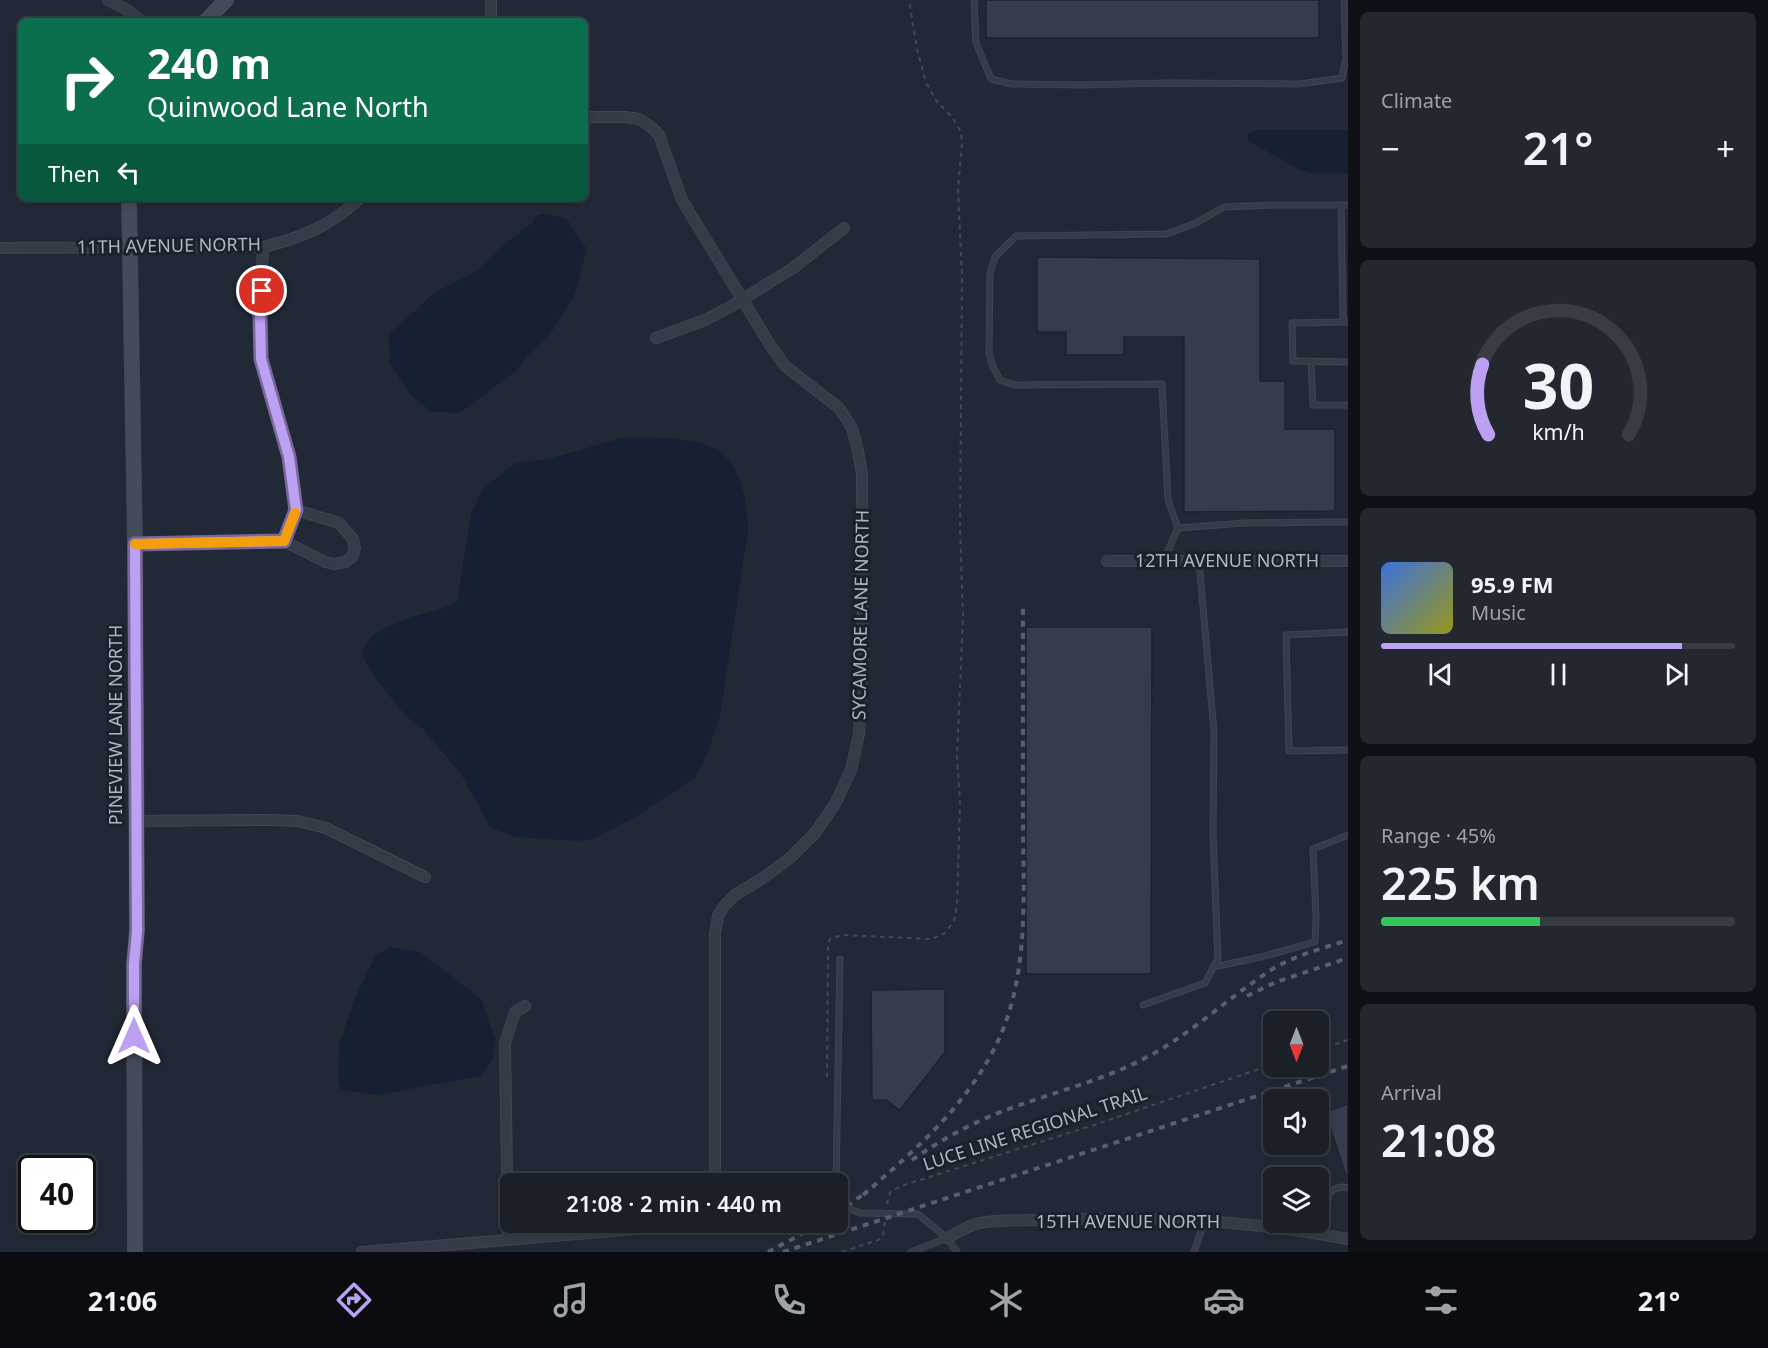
<!DOCTYPE html>
<html lang="en">
<head>
<meta charset="utf-8">
<style>
	body { margin:0; font-family:"Noto Sans",sans-serif; background:#232730; color:#f1f3f6; height:100vh; display:flex; flex-direction:column; font-size:22px; white-space:nowrap }
	* { box-sizing:border-box; margin:0 }
	p { font-size:20px; color:#9fa2a8 }
	.icon { flex:none; width:33px; height:33px; fill:none; stroke:currentColor; stroke-width:2; stroke-linecap:round; stroke-linejoin:round }
	.map { position:relative; flex:1; overflow:hidden }
	.details { display:flex; flex-direction:column; gap:12px; padding:12px; background:#0e1116; width:420px }
	.details>* { flex:none }
	.hud { position:absolute; left:18px; top:18px; width:570px; height:183px; border-radius:9px; box-shadow:0 3px 9px #0003,0 0 0 2px #383d45; background:#0b6e4f; color:#fff; overflow:hidden }
	.needle { width:39px; rotate:180deg }
	.fabs { position:absolute; left:1263px; top:1011px; display:grid; gap:12px }
	.fabs a { display:grid; place-items:center; width:66px; height:66px; border-radius:9px; background:#1a1f28; box-shadow:0 3px 9px #0003,0 0 0 2px #383d45; font-size:30px }
	.speed { position:absolute; left:18px; top:1155px; display:flex; gap:12px; font-size:30px; font-weight:700; text-align:center }
	.speed>* { display:grid; place-content:center; width:78px; height:78px; border-radius:50%; background:#1a1f28; box-shadow:0 3px 9px #0003,0 0 0 2px #383d45; line-height:1 }
	.speed .limit { border:3px solid #111; border-radius:9px; background:#fff; color:#111 }
	.pin { position:absolute; display:grid; place-items:center; width:51px; height:51px; color:#fff; margin:-26px; border:3px solid #fff; border-radius:50%; box-shadow:0 2px 6px #0007 }
	.me { position:absolute; width:66px; margin:-33px; rotate:0deg; stroke-linejoin:round; filter:drop-shadow(0 0 4px #0008) }
	.turn { display:flex; align-items:center; gap:21px; height:126px; padding:0 30px; font-size:27px }
	.turn .icon { width:78px; height:78px; stroke-width:2.5 }
	.turn b { display:block; font-size:42px; line-height:51px }
	.then { display:flex; align-items:center; height:57px; padding:0 30px; background:#0003; gap:12px; font-size:22px }
	.big { font-size:45px; font-weight:600; line-height:1.1 }
	.details .card { flex:1; display:flex; flex-direction:column; justify-content:center; gap:9px; min-width:0; padding:0 21px; border-radius:9px; background:#232730 }
	.details .dial { align-items:center; gap:0 }
	.dial svg { height:156px; overflow:visible; fill:none; stroke:#383d45; stroke-width:7; stroke-linecap:round; text-anchor:middle }
	.dial text { fill:#f1f3f6; stroke:none }
	.song { display:flex; align-items:center; gap:18px }
	.cover { width:72px; height:72px; border-radius:9px; background:linear-gradient(135deg,hsl(220 70% 55%),hsl(60 70% 35%)) }
	.played { height:6px; border-radius:3px; background:linear-gradient(90deg,#bca0f2 85%,#383d45 85%) }
	.keys { display:flex; justify-content:space-around; direction:ltr }
	.heat { display:flex; justify-content:space-between; align-items:center; font-size:33px; direction:ltr }
	.charge { height:9px; border-radius:4px; background:linear-gradient(90deg,#34c759 45%,#383d45 0) }
	.trip { position:absolute; left:500px; top:1173px; width:348px; height:60px; border-radius:9px; background:#1a1f28; box-shadow:0 3px 9px #0003,0 0 0 2px #383d45; font-weight:600; line-height:60px; text-align:center }
	.dock { display:flex; height:96px; justify-content:space-around; align-items:center; background:#0a0c10; color:#9fa2a8 }
	.dock .icon { width:42px; height:42px }
	.dock .selected { color:#bca0f2 }
	.dock b { font-size:27px; color:#f1f3f6 }
	main { display:flex; flex:1; min-height:0 }
	.map>svg:first-child { display:block }
</style>
</head>
<body>
<main>
<div class="map">
<svg width="1348" height="1252" viewBox="0 0 1348 1252">
	<rect width="100%" height="100%" fill="#222936"/>
	<g fill="#172032">
		<path d="M1258 130H1348V174L1309 173 1298 169 1247 140 1248 133Z"/>
		<path d="M543 214 566 218 587 249 574 297 549 336 528 356 516 371 462 411 454 413 427 411V408L410 395 390 364 389 335 434 293 480 269 507 242 531 224 535 217Z"/>
		<path d="M621 438C649 438 704 435 725 456 736 466 742 484 745 498 747 509 748 519 748 531L720 716 707 755 696 777 634 818 593 839 577 841 516 837 490 827 461 774 423 729 406 716 374 677 361 652C376 618 427 617 457 602L471 514 482 489 516 463 549 459Z"/>
		<path d="M391 947 422 953 481 999 496 1041 492 1061 480 1076 377 1095 341 1090 338 1082 339 1045 354 1000 375 956Z"/>
	</g>
	<g fill="#353d4d" stroke="#1d232d" stroke-width="1.5">
		<rect x="986" y="0" width="333" height="38"/>
		<path d="M1037 257 1260 259V381H1285V429H1335V511L1184 512V337H1124V355H1066V332H1037Z"/>
		<path d="M1026 627H1152L1151 974H1026Z"/>
		<path d="M945 989V1052L900 1110 886 1100H872L871 990Z"/>
		<path d="M1348 1104V1176H1346L1325 1112Z"/>
	</g>
	<g fill="none" stroke-linecap="round" stroke-linejoin="round">
		<g stroke="#3f4550" stroke-width="7">
			<g id="lane">
				<path d="M974 0 976 43 991 79 1011 84 1081 85 1170 83 1300 84 1342 78 1346 58 1344 0"/>
				<path d="M1341 205 1343 322"/>
				<path d="M1348 322 1292 323 1293 361 1348 362"/>
				<path d="M1311 361 1313 405H1348"/>
				<path d="M1178 528 1168 500 1162 384 1015 385 1000 380 993 367 989 353 990 273 995 257 1016 236 1166 234 1194 224 1224 207 1273 205H1348"/>
				<path d="M1164 560 1178 528 1245 523 1348 522"/>
				<path d="M1348 632 1286 635 1289 751 1348 750"/>
				<path d="M1213 967 1261 957 1315 942 1316 917 1313 849 1348 835"/>
				<path d="M1143 1005 1205 983 1218 959 1213 834 1214 732 1199 561"/>
				<path d="M836 1184 840 959"/>
				<path d="M837 1197 840 1205 860 1213 918 1214 947 1238"/>
				<path d="M1323 1234 1329 1194 1334 1189 1342 1187 1348 1188"/>
				<path d="M911 1252 947 1238 957 1252"/>
				<path d="M1194 1252 1200 1234 1208 1221"/>
			</g>
		</g>
		<g stroke="#3f4550" stroke-width="12">
			<g id="street">
				<path d="M108 0 127 10 141 21"/>
				<path d="M491 0V21"/>
				<path d="M585 117H626L639 119 650 126 659 135 682 200 770 345 785 366 839 408 852 428 858 451 862 474 863 664 859 734 851 770 835 804 815 833 790 858 763 878 735 895 724 906 718 916 715 934V1184"/>
				<path d="M263 247 260 313 261 359 289 457 296 510 284 541"/>
				<path d="M0 248 263 247C301 238 332 225 360 198"/>
				<path d="M656 338 705 320 730 307 793 268 844 228"/>
				<path d="M135 544 284 541 325 562 334 564 345 562 352 557 355 548 353 539 339 523 296 510"/>
				<path d="M1107 561H1348"/>
				<path d="M136 821 269 820 298 821 326 828 425 877"/>
				<path d="M947 1238C957 1233 969 1225 980 1223 1000 1219 1027 1221 1048 1220 1149 1215 1249 1220 1348 1239"/>
				<path d="M508 1239 505 1043 515 1012 525 1006"/>
				<path d="M362 1252 686 1225 697 1222"/>
			</g>
		</g>
		<g stroke="#3f4550" stroke-width="16">
			<g id="secondary">
				<path d="M206 21 226 0"/>
				<path d="M129 198 135 544 137 931 134 964 135 1252"/>
			</g>
		</g>
		<g stroke="#3d4d50" stroke-width="2" stroke-dasharray="4.5 4.5" stroke-linecap="butt">
			<path d="M1318 1050 1348 1040"/>
			<path d="M827 1077 828 944 830 939 842 935 932 939 945 933 954 921 957 906 960 802 957 756 963 617 960 529 962 277 958 189 962 143 961 132 952 117 937 102 926 82 917 49 909 0"/>
			<path d="M887 1204 890 1192 901 1186 1094 1125 1274 1064"/>
			<path d="M842 1252 878 1240 883 1236 885 1222"/>
		</g>
		<use href="#lane" stroke="#363c47" stroke-width="5"/>
		<use href="#street" stroke="#363c47" stroke-width="10"/>
		<use href="#secondary" stroke="#444b59" stroke-width="15"/>
		<g stroke="#585f6e" stroke-width="4" stroke-dasharray="6 6" stroke-linecap="butt">
			<path d="M1247 996 1276 982 1348 958"/>
			<path d="M912 1160C945 1137 979 1119 1017 1106 1061 1090 1107 1079 1149 1056 1192 1033 1227 999 1268 972 1292 956 1321 949 1348 940"/>
			<path d="M863 1195C913 1152 962 1110 993 1051 1031 980 1023 893 1023 815 1023 745 1023 675 1023 605"/>
			<path d="M837 1213 868 1191"/>
			<path d="M768 1252 824 1222"/>
			<path d="M783 1252 1348 1066"/>
		</g>
	</g>
	<g fill="none" stroke-linecap="round" stroke-linejoin="round">
		<g stroke="#7a689d" stroke-width="15">
			<path id="route" d="M134 1036V964L137 931 135 544 284 541 296 510 289 457 261 359 260 314 262 291"/>
		</g>
		<use href="#route" stroke="#bca0f2" stroke-width="10"/>
		<path stroke="#f59e0b" stroke-width="10" d="M135 544 284 541 295 513"/>
	</g>
	<g text-anchor="middle" stroke-width="6" stroke-linejoin="round" paint-order="stroke">
		<g font-size="18" fill="#b0b6c3" stroke="#1b212b">
			<text transform="translate(169 246) rotate(-1)" y="6">11TH AVENUE NORTH</text>
			<text x="1227" y="567">12TH AVENUE NORTH</text>
			<text transform="translate(861 615) rotate(-89)" y="6">SYCAMORE LANE NORTH</text>
			<text transform="translate(116 725) rotate(-90)" y="6">PINEVIEW LANE NORTH</text>
			<text transform="translate(1035 1129) rotate(-18)" y="6">LUCE LINE REGIONAL TRAIL</text>
			<text x="1128" y="1228">15TH AVENUE NORTH</text>
		</g>
	</g>
</svg>
<div class="fabs">
<a><svg class="needle" viewBox="-14 -14 28 28"><path d="M0-13l5 13h-10z" fill="#e53935"/><path d="M0 13l5-13h-10z" fill="#9fa2a8"/></svg></a>
<a><svg class="icon" aria-label="sound" viewBox="0 0 24 24"><path d="M4 9h4l5-4v14l-5-4H4zM17 9q2 3 0 6"/></svg></a>
<a><svg class="icon" aria-label="layers" viewBox="0 0 24 24"><path d="M12 4l9 5-9 5-9-5zM3 14l9 5 9-5"/></svg></a>
</div>
<div class="speed"><div class="limit">40</div></div>
<div class="pin" style="left:262px;top:291px;background:#d93025"><svg class="icon" aria-label="arrive" viewBox="0 0 24 24"><path d="M6 21V4h12l-3 4 3 4H6"/></svg></div>
<svg class="me" style="left:134px;top:1036px" viewBox="-20 -20 40 40"><path d="M0-17L14 15 0 8-14 15z" fill="#bca0f2" stroke="#fff" stroke-width="4"/></svg>
<div class="trip">21:08 · 2 min · 440 m</div>
<div class="hud">
<div class="turn"><svg class="icon" aria-label="right" viewBox="0 0 24 24"><path d="M7 20v-9h11M14 6l5 5-5 5"/></svg><div><b>240 m</b>Quinwood Lane North</div></div>
<div class="then">Then<svg class="icon" aria-label="left" viewBox="0 0 24 24"><path d="M17 20v-9H6M10 6l-5 5 5 5"/></svg></div>
</div>
</div>
<section class="details">
<div class="card"><p>Climate</p>
<div class="heat"><a>−</a><b class="big">21°</b><a>+</a></div>
</div>
<div class="card dial"><svg viewBox="0 0 100 80">
<path d="M14 69A42 42 0 1 1 86 69"/>
<path d="M14 69A42 42 0 0 1 11 33" stroke="#bca0f2"/>
<text x="50" y="56" font-size="32" font-weight="700">30</text>
<text x="50" y="72" font-size="11">km/h</text>
</svg></div>
<div class="card">
<div class="song"><i class="cover"></i><div><b>95.9 FM</b><p>Music</p></div></div>
<div class="played"></div>
<div class="keys"><svg class="icon" aria-label="previous" viewBox="0 0 24 24"><path d="M18 5L8 12l10 7zM5 5v14"/></svg><svg class="icon" aria-label="pause" viewBox="0 0 24 24"><path d="M8 5v14M16 5v14"/></svg><svg class="icon" aria-label="next" viewBox="0 0 24 24"><path d="M6 5l10 7-10 7zM19 5v14"/></svg></div>
</div>
<div class="card"><p>Range · 45%</p><b class="big">225 km</b><div class="charge"></div></div>
<div class="card"><p>Arrival</p><b class="big">21:08</b></div>
</section>
</main>
<nav class="dock">
<b>21:06</b>
<svg class="icon selected" aria-label="directions" viewBox="0 0 24 24"><path d="M12 3l9 9-9 9-9-9zM9 14v-3h6M13 9l2 2-2 2"/></svg>
<svg class="icon" aria-label="music" viewBox="0 0 24 24"><path d="M9 18V5l10-2v13"/><circle cx="6" cy="18" r="3"/><circle cx="16" cy="16" r="3"/></svg>
<svg class="icon" aria-label="phone" viewBox="0 0 24 24"><path d="M5 4h4l2 5-3 2q2 4 5 5l2-3 5 2v4C11 20 4 13 5 4z"/></svg>
<svg class="icon" aria-label="climate" viewBox="0 0 24 24"><path d="M12 3v18M4 7l16 10M4 17L20 7"/></svg>
<svg class="icon" aria-label="car" viewBox="0 0 24 24"><path d="M5 17H2v-5l4-1 3-4h7l3 4 3 1v5h-3M9 17h6M6 11h13"/><circle cx="7" cy="17" r="2"/><circle cx="17" cy="17" r="2"/></svg>
<svg class="icon" aria-label="filters" viewBox="0 0 24 24"><path d="M4 7h16M4 17h16"/><circle cx="9" cy="7" r="2"/><circle cx="15" cy="17" r="2"/></svg>
<b>21°</b>
</nav>
</body>
</html>
